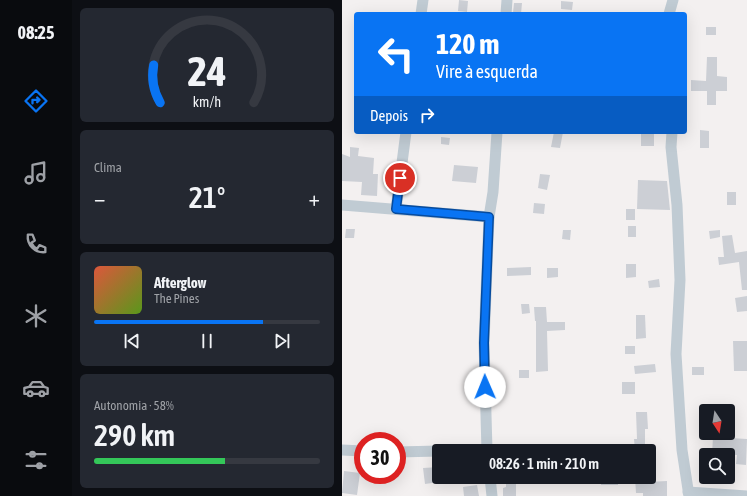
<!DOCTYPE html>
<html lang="pt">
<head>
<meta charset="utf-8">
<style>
	body { margin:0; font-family:"Asap Condensed",sans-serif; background:#242831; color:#f1f3f6; height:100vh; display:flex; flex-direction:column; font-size:15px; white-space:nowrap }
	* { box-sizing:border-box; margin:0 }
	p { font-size:13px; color:#9ea1a6 }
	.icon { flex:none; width:22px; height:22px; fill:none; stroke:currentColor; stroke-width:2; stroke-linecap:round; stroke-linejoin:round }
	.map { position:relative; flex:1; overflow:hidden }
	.drawer { display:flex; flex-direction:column; gap:8px; padding:8px; background:#0d0f14; width:270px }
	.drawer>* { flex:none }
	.hud { position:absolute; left:12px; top:12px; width:333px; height:122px; border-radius:4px; box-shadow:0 4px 16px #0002; background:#0974f3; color:#fff; overflow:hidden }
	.needle { width:26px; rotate:168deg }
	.controls { position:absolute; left:357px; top:404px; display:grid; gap:8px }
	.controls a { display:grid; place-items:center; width:36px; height:36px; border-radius:4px; background:#171b24; box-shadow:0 4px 16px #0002; font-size:20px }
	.speed { position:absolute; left:12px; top:432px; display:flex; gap:8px; font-size:20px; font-weight:700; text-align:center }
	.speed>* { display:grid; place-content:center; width:52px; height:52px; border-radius:50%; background:#171b24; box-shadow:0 4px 16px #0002; line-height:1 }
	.speed .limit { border:6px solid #d22; background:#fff; color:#111 }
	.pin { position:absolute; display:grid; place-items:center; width:34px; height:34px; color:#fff; margin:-17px; border:2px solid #fff; border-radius:50%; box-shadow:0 1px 4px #0007 }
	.me { position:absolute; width:44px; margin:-22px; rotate:359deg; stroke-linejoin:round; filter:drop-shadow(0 0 3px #0008) }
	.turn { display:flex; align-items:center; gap:14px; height:84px; padding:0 16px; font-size:18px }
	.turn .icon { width:52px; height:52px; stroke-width:2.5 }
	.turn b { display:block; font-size:28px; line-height:34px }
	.then { display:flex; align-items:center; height:38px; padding:0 16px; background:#0003; gap:8px; font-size:15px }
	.big { font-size:30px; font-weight:600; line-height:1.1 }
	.drawer .tile { flex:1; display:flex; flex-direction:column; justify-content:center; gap:6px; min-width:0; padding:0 14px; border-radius:6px; background:#242831 }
	.drawer .dial { align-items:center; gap:0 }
	.dial svg { height:104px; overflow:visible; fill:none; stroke:#363941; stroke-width:7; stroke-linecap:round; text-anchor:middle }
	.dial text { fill:#f1f3f6; stroke:none }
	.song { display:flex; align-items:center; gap:12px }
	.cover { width:48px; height:48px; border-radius:6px; background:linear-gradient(135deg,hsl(10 70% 55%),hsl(90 70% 35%)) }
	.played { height:4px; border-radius:2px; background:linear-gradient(90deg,#0974f3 75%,#363941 75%) }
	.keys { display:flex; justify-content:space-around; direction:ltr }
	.heat { display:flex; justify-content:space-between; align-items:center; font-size:22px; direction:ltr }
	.charge { height:6px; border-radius:3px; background:linear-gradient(90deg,#34c759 58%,#363941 0) }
	.trip { position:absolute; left:90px; top:444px; width:224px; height:40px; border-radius:4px; background:#171b24; box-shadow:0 4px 16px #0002; font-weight:600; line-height:40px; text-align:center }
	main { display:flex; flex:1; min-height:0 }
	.menu { display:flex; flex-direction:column; width:72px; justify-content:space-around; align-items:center; background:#090b0e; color:#9ea1a6 }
	.menu .icon { width:28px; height:28px }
	.menu .selected { color:#0974f3 }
	.menu b { font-size:18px; color:#f1f3f6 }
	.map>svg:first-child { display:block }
</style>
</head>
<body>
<main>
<nav class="menu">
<b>08:25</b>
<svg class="icon selected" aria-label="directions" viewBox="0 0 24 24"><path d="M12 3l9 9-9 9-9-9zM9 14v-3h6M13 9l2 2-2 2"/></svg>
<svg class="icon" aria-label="music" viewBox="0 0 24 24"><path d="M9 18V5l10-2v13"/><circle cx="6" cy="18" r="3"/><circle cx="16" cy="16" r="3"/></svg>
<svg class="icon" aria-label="phone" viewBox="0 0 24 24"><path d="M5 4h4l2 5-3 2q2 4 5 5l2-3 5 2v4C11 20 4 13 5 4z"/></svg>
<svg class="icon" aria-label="climate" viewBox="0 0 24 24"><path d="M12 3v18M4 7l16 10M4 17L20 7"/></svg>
<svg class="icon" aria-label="car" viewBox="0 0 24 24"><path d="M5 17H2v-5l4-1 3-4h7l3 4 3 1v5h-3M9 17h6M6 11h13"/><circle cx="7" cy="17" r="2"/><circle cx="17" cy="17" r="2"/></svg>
<svg class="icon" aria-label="filters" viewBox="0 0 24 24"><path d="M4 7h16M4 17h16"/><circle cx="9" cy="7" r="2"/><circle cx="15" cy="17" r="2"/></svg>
</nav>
<section class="drawer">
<div class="tile dial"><svg viewBox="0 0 100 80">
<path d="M14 69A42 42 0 1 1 86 69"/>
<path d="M14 69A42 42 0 0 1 9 40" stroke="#0974f3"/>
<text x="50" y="56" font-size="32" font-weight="700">24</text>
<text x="50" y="72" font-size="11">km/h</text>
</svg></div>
<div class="tile"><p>Clima</p>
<div class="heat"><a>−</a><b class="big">21°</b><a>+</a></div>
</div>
<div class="tile">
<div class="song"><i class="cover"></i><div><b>Afterglow</b><p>The Pines</p></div></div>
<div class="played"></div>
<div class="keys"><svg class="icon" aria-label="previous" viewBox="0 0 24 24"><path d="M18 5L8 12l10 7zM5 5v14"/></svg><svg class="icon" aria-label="pause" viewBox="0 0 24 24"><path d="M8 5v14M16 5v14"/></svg><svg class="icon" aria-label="next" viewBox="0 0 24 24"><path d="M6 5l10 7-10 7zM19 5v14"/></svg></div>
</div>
<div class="tile"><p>Autonomia · 58%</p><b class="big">290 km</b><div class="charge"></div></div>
</section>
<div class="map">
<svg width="405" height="496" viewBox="0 0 405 496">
	<rect width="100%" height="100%" fill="#f3f0f0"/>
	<g fill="#cccfd5">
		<path d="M117 0 126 1 125 12 116 11Z"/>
		<path d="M219 1 231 2 230 10 219 9Z"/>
		<path d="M172 3H180L179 14 171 13Z"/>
		<rect x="364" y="27" width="10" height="8"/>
		<path d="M365 57H375V76L385 77V91H374V105H365V91H349V80L364 81Z"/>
		<path d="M358 130 367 131V148H358Z"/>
		<path d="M212 132H221L218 148 209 147Z"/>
		<rect x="299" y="132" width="13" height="14"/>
		<path d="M99 137 108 138 107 145 99 144Z"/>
		<path d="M8 147 17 148 16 156 32 158 31 174H36L35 196 19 195 20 182 0 181V154L8 157Z"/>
		<path d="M112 165 136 167 134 183 110 181Z"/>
		<path d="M198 174 208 175 205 190 196 188Z"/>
		<path d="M296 180 325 181 328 210 295 209Z"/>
		<rect x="385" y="192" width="9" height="13"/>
		<path d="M192 203 203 204 202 214 191 213Z"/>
		<rect x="284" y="209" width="9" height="11"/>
		<rect x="286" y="226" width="8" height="11"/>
		<path d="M4 229H13L12 238H3Z"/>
		<path d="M221 230H229L228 240 220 239Z"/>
		<path d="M378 230V237L368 239 367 231Z"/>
		<path d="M390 235 393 253 405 251V290H400L397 262 377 265 376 257H382L380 236Z"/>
		<path d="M284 264H294V277L284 278Z"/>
		<path d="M189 267V275L165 276V268Z"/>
		<path d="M205 268H216V277L205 278Z"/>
		<path d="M317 279 318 287 307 288 306 281Z"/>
		<path d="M405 296V311L395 312 393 298Z"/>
		<path d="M179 304H187L188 313 180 314Z"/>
		<path d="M192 307H204L205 322H223V330L205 331 206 371 194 372V321H193Z"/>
		<path d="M294 315H303L304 338 294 339Z"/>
		<path d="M391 341H405V371H392Z"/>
		<rect x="283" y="346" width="10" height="8"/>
		<path d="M313 364 314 372 293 374 292 366Z"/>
		<rect x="350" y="367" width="12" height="8"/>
		<rect x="177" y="370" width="10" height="8"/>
		<rect x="280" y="382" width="13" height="12"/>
		<path d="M294 412H305L306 429H303V451H293L292 439H295Z"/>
		<path d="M371 437 405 439 404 465 394 464 395 455 370 454Z"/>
		<path d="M97 467V482L83 484 81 468Z"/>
		<path d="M2 471 18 473 15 495 0 493Z"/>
		<path d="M164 477H174V496H161V488L164 487Z"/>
		<rect x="259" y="477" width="17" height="8"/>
		<path d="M293 477H306V482L325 481V496H301V493H294Z"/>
		<path d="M135 485 137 496H122L121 487Z"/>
	</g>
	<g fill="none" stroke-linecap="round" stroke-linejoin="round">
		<g stroke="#c0cbd3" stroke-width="11">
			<path d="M79 14 81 0"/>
			<path d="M164 14 165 0"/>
			<path d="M327 14 331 0"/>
			<path d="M330 132 329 147 335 205 338 280 334 354 340 450 347 496"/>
			<path d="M0 205 147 217"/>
			<path d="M54 209 64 132"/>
			<path d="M0 450 21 451"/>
			<path d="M117 451H137"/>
			<path d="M145 451 142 343 147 217 151 192 155 132"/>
			<path d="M55 452 97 451"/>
			<path d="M148 477 150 496"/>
			<path d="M346 492 405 496"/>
		</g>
	</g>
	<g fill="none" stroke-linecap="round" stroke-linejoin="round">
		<g stroke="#064b9e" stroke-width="10">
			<path id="route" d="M58 178 54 209 147 217 142 343 143 387"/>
		</g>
		<use href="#route" stroke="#0974f3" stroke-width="7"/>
	</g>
</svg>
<div class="controls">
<a><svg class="needle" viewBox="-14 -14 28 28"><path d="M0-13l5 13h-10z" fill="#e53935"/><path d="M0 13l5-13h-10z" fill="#9ea1a6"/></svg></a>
<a><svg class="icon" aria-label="search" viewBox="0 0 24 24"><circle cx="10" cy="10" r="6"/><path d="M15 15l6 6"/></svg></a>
</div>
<div class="speed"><div class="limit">30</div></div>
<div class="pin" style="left:58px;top:178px;background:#d93025"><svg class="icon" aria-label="arrive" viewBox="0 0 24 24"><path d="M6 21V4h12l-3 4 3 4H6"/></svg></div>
<svg class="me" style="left:143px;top:387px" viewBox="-20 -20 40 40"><circle r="19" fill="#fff"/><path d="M0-13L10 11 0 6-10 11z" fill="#0974f3"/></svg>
<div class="trip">08:26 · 1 min · 210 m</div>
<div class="hud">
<div class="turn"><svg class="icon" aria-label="left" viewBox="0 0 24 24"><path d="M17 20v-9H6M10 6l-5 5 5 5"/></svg><div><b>120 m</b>Vire à esquerda</div></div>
<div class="then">Depois<svg class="icon" aria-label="right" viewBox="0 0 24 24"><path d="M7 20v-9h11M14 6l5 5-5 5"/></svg></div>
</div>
</div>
</main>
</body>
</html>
